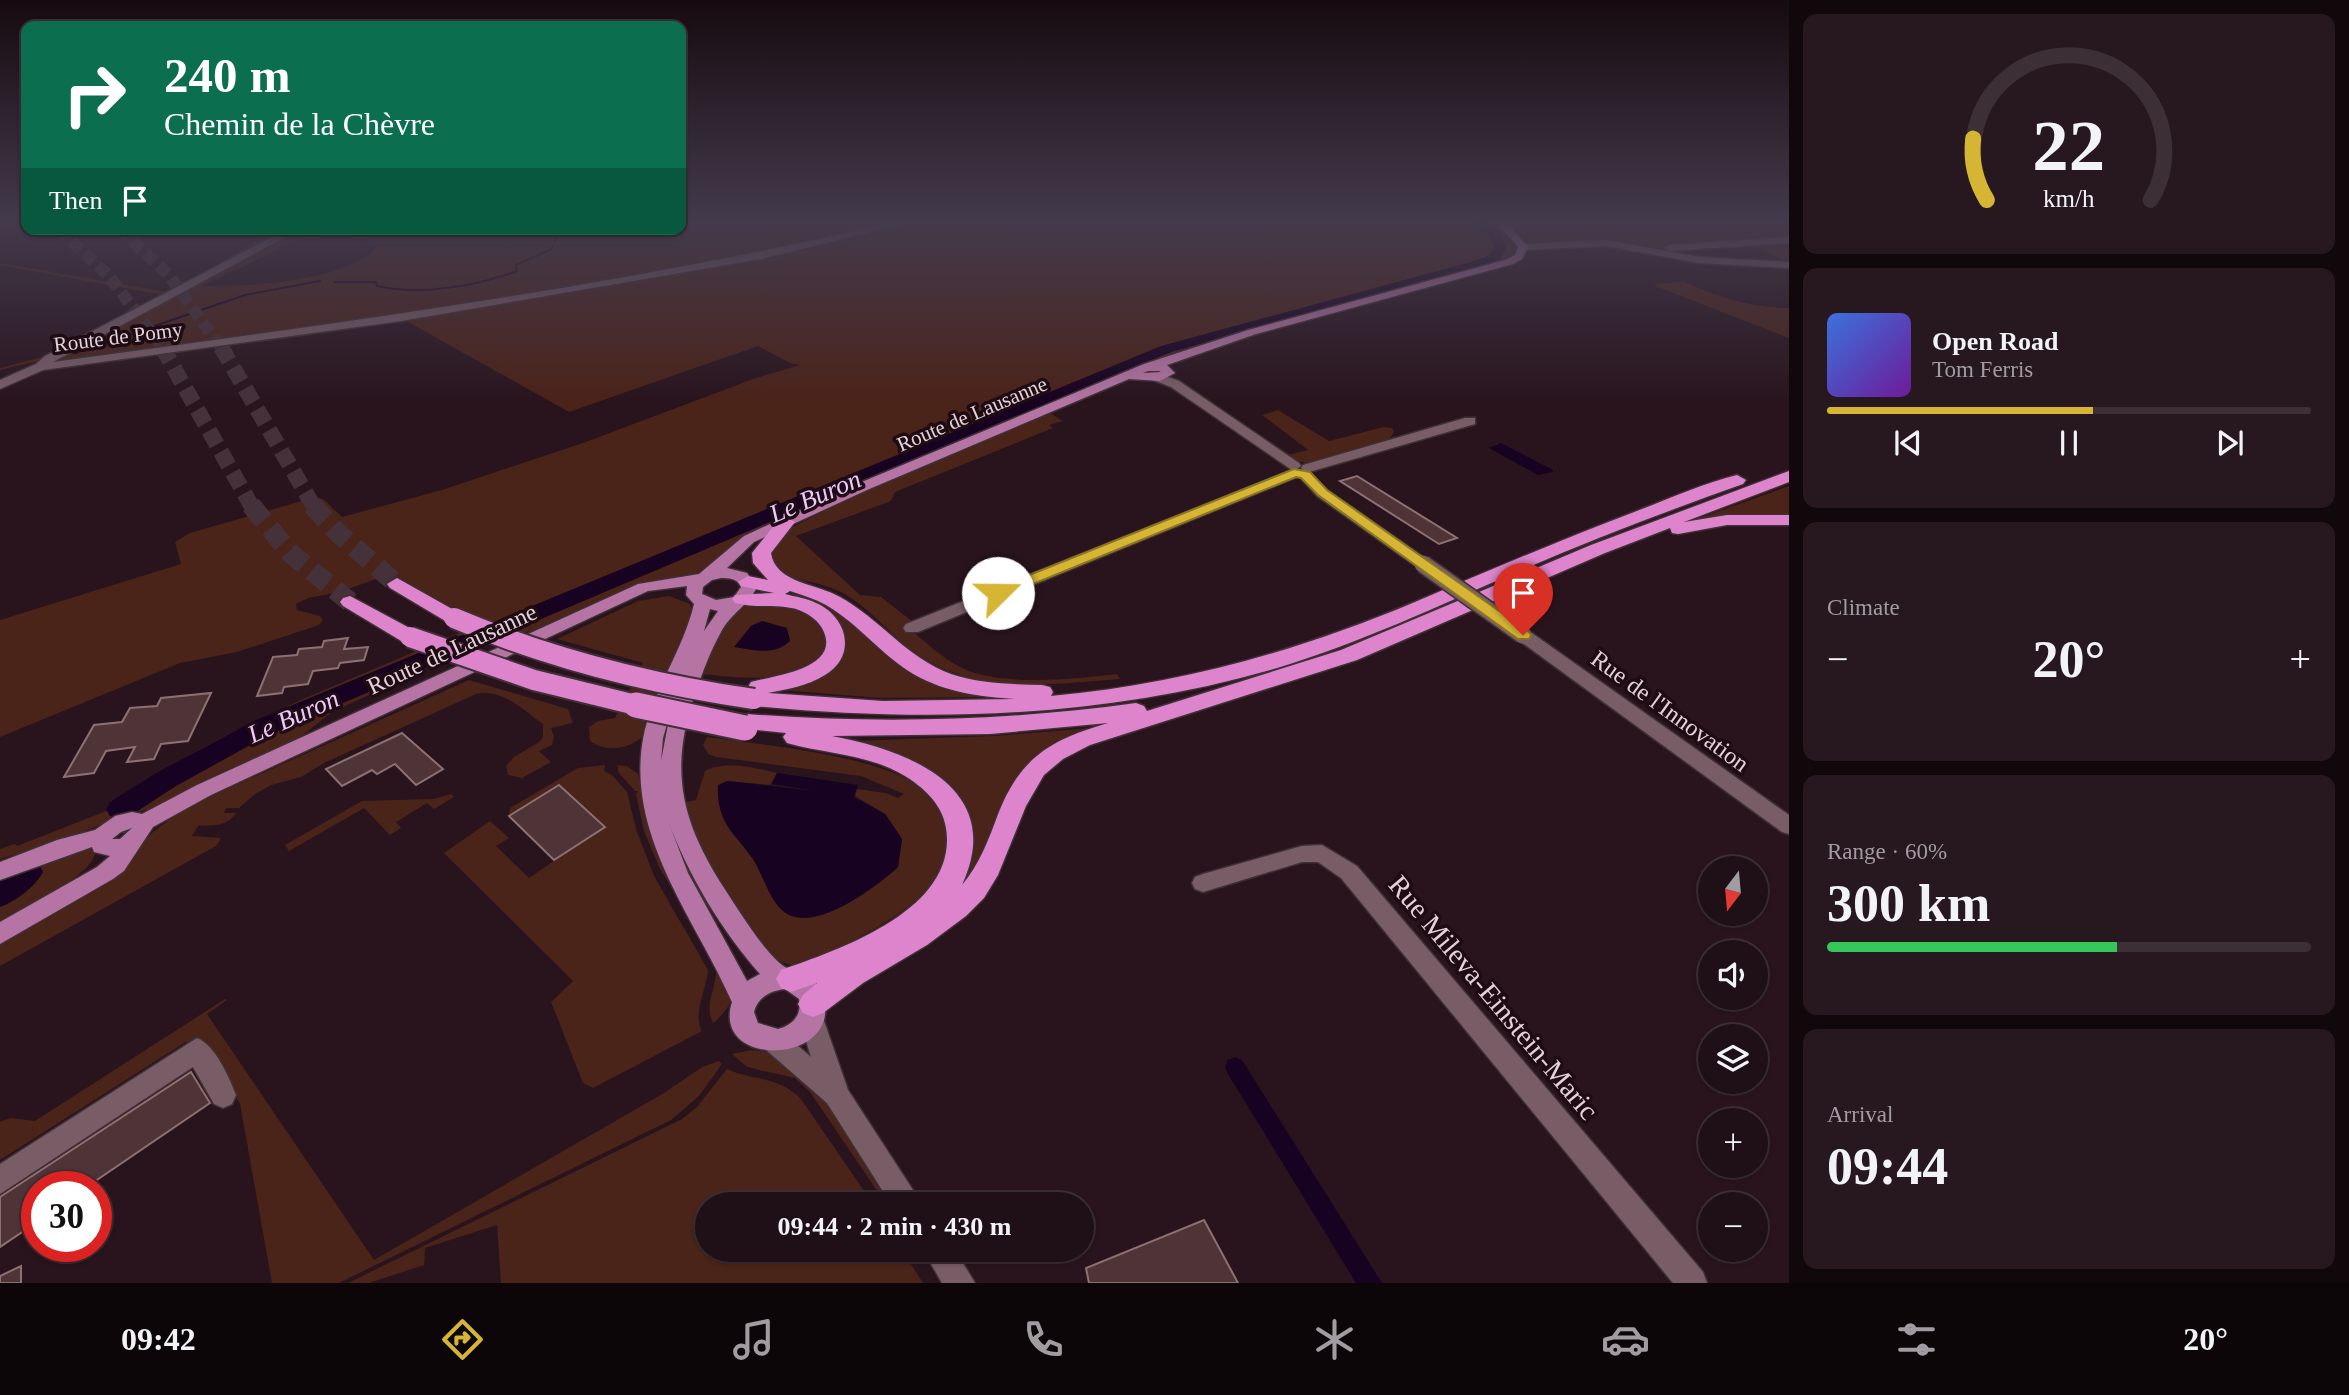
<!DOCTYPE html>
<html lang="en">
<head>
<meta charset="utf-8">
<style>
	body { margin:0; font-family:Georgia,serif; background:#27181f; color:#f1f3f6; height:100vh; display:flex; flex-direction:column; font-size:26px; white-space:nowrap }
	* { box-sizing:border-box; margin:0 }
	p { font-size:23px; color:#a19ca1 }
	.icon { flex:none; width:38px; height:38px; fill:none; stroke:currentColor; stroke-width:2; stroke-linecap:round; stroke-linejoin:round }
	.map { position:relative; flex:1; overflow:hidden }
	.sheet { display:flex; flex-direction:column; gap:14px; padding:14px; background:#11080c; width:560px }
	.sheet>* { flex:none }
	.guide { position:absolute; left:21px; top:21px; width:665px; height:214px; border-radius:14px; box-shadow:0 2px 5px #0004,0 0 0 2px #3c2f35; background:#0b6e4f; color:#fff; overflow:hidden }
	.needle { width:46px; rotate:196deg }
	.tools { position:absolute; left:1698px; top:856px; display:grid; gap:14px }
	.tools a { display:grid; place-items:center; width:70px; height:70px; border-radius:50%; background:#1f0f16; box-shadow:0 2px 5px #0004,0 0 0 2px #3c2f35; font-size:35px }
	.speed { position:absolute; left:21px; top:1171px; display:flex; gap:14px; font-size:35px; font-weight:700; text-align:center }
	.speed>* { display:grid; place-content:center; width:91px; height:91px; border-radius:50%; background:#1f0f16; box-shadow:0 2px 5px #0004,0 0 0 2px #3c2f35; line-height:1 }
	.speed .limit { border:10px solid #d22; background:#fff; color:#111 }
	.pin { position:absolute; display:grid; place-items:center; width:60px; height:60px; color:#fff; margin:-72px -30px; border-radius:50% 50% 50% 0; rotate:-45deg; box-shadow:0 0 7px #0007 }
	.pin .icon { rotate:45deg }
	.me { position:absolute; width:77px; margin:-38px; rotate:68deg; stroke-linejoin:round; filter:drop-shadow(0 0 5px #0008) }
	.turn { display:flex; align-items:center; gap:24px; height:147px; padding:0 28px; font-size:32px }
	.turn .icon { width:91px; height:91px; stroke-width:2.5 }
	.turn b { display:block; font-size:49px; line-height:60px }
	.then { display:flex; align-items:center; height:66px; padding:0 28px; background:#0003; gap:14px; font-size:26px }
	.big { font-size:52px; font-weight:700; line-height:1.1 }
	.sheet .tile { flex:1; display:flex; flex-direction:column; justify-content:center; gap:10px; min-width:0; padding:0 24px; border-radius:14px; background:#27181f }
	.sheet .dial { align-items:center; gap:0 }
	.dial svg { height:182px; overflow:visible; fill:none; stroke:#3c2f35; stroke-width:7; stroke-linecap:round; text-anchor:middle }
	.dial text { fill:#f1f3f6; stroke:none }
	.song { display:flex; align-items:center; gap:21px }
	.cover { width:84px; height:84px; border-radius:10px; background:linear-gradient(135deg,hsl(220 70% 55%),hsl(280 70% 35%)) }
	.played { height:7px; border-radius:4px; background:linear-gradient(90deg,#d6b534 55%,#3c2f35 55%) }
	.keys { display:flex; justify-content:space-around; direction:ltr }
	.heat { display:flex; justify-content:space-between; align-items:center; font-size:38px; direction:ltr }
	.charge { height:10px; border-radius:5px; background:linear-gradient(90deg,#34c759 60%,#3c2f35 0) }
	.trip { position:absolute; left:695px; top:1192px; width:399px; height:70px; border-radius:35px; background:#1f0f16; box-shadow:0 2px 5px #0004,0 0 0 2px #3c2f35; font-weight:700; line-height:70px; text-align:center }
	.tab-bar { display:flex; height:112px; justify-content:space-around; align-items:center; background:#0c0609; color:#a19ca1 }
	.tab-bar .icon { width:49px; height:49px }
	.tab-bar .active { color:#d6b534 }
	.tab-bar b { font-size:32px; color:#f1f3f6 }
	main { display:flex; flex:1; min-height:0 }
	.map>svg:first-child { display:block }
</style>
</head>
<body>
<main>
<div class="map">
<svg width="1789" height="1283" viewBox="0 0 1789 1283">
	<rect width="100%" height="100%" fill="#29141d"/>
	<g fill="#4a2319" fill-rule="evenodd">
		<path d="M681 223H1789V263L1749 244 1662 249 1624 245 1524 247 1516 259 1181 350 789 514 764 526 702 572 653 582 631 589 627 588 533 631 496 637 332 712 299 738 209 778 153 808 122 816 55 843 0 859V849L15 844 17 846 119 806 191 754 227 735 303 699 473 627 397 584 387 575 340 592 308 598 296 604 297 610 320 616 323 620 319 625 237 652 180 663 0 737V620L181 564 175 542 190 533 312 498 323 499 342 517 442 490 583 443 756 378 800 365 790 363 758 346 569 412 401 318 45 365 46 359 0 370V368L42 357 162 295 0 265V263L167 292 172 291 263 237 235 229H681ZM340 235 372 241 377 247C342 283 250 286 202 286L296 241Z"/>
		<path d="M1683 281C1718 297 1751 308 1789 308V338L1653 285Z"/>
		<path d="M1111 387 1050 413 1063 421 1049 425 1053 428 895 492 891 501 796 536 860 595 881 597 913 622 906 626C923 640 942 658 962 668 1002 687 1073 679 1117 674L1120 679C1056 684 982 694 925 659 894 641 872 608 841 592 823 583 803 581 784 576L766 551 787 530 878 484Z"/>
		<path d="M1278 410 1329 441 1384 427 1392 428 1394 432 1387 442 1308 463 1296 461 1234 420 1237 419 1288 455 1308 450 1262 415Z"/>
		<path d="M1789 486V518L1700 521 1697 519Z"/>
		<path d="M794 594 817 600 836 610 894 660 994 694V697L882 698 780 690 844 641C844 602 811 609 794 594Z"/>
		<path d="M669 596 690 604 694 617 645 735C629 749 608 753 590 741L589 727 598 721 615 718 643 663 557 639 638 601Z"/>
		<path d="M749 604C767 604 791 603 807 613 837 631 828 661 797 671 766 682 733 677 701 674 711 648 722 615 749 604Z"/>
		<path d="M469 680 568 709 573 723 551 728 554 737 552 745 539 751 551 762 522 778 508 775 506 766 514 757 539 742 543 737V724C523 710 502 688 476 694L324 763 301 777 271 785 255 794 239 808H226L224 813H236C227 827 214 825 198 826L192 836 221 838 216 846 0 966V943L95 891 112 878 153 832 185 808Z"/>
		<path d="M1091 728 1093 731 1056 746 983 869 940 906 958 805 852 741 994 736Z"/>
		<path d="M707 737C764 745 850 753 901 776 918 784 933 798 942 816 972 879 893 919 849 943 833 951 813 966 795 965 782 965 772 956 764 947L700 850 682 803 696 800 705 771C723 760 758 768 777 773L770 785 727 781 719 785C718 827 730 827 753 859 763 875 769 898 782 910 811 937 876 887 898 867L902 839 885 814 855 796 857 789 885 793 898 798 904 794 861 776 716 757 708 754 703 745Z"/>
		<path d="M605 765 604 771 612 775 627 792 636 829 654 876 708 970C707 989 692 1013 702 1031L593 1088 583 1083 551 1002 573 981 444 853 490 821 509 838 496 846 529 878 605 826 559 785 509 816 510 808 578 768Z"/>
		<path d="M618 765 627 766 638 774C642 786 642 799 645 812 648 830 655 847 663 863 679 898 725 953 732 986 735 1002 724 1014 713 1023 702 1002 721 983 715 961L659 867 644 831 636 794 638 791H635L618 772Z"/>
		<path d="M452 794 454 797 434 809 427 803 396 822 401 828 390 835 364 808 289 851 285 845 362 801 433 799Z"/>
		<path d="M85 848 93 849 95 853C91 878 21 908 0 922V876Z"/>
		<path d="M225 999 227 1000 207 1014 374 1260 664 1093 702 1067 719 1061 722 1064 699 1096 671 1120 339 1283H272L240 1104 202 1043 194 1040 184 1043 0 1160V1122L10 1118 35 1121Z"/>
		<path d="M751 1050C762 1051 773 1052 783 1058 818 1081 870 1166 894 1204H886L810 1092 795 1078 747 1067 732 1054Z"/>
		<path d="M727 1069C753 1081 779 1076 801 1099L873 1204H707V1250H902L923 1283H501L497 1225 425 1248 424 1265 369 1283H348L682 1119 696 1108Z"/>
	</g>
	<g fill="#170221">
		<path d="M1501 443 1553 470V472L1538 475 1489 448Z"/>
		<path d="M762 621 787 628 790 641C774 656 755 650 734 647L751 626Z"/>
		<path d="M777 773 858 785 854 797 885 814 902 839 898 867C876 887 811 937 782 910 769 898 763 875 753 859 734 832 716 821 718 785L727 781 817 791 772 784Z"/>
	</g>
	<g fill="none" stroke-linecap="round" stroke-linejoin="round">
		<g stroke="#170221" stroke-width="2">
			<path d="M557 232 594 229"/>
			<path d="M335 282H376L377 286C420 296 476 286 517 271L516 265 552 249 556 238 552 236 557 232"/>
			<path d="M87 349 245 295 320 281"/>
		</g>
		<path stroke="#170221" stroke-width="2.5" d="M74 353 92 347"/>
		<path fill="#170221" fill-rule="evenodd" d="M1235 1057 1242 1060 1382 1283H1356L1228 1074 1225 1067 1228 1060Z"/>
		<g fill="#170221" fill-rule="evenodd">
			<path d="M1476 223H1489L1500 233 1506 247 1500 260 1484 267 1171 352 272 733 176 786 130 816 120 819 110 816 106 809 110 802 158 772 254 721 1161 346 1474 261 1490 255 1494 247 1490 237Z"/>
			<path d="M29 861 39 864 43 872C35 887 16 901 0 907V879L19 864Z"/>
		</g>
	</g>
	<g fill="#4e3436" stroke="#8d7072" stroke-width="2">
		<path d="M1357 476 1457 538 1439 544 1340 481Z"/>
		<path d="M348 638 344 649 368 647 364 660 340 663 338 668 313 671 308 684 284 687 282 693 257 696 273 657 297 655 299 649 322 647 324 641Z"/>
		<path d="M211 693 188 741 161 744 154 759 127 762 135 747 106 751 94 773 64 777 94 725 122 722 130 708 157 706 161 698Z"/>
		<path d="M402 733 443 769 416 785 395 764 377 774 372 770 342 786 326 769Z"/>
		<path d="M559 785 605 827 554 860 509 816Z"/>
		<path d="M191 1072 210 1103 88 1186H37V1222L0 1247V1197Z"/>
		<path d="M1204 1220 1238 1283H1089L1086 1268Z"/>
		<path d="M21 1266V1283H0V1276Z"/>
	</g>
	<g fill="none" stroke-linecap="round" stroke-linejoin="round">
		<g stroke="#453139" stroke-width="12" stroke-dasharray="12 6" stroke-linecap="butt">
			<path d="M58 229 109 276 164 349"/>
			<path d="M119 229 168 274 222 349"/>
		</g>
		<g stroke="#453139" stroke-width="16" stroke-dasharray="16 8" stroke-linecap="butt">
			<path d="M162 347 252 507"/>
			<path d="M221 347 314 507"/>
		</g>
		<g stroke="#453139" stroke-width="20" stroke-dasharray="20 10" stroke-linecap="butt">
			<path d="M251 505 289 552 350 602"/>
			<path d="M312 505 339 534 397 584"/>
		</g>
		<g stroke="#3f3035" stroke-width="3">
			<g id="minor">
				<path d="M891 223H908L761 259 401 321 43 370 0 389V380L36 364 45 356 288 229H300L53 362C334 324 615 287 891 223Z"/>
				<path d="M1789 237V243L1670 251 1665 248 1670 245Z"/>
				<path d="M1606 240 1699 257 1789 262V268L1699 263 1606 246 1523 250 1518 247 1523 244Z"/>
				<path d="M1157 373 1179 381 1299 463 1301 466 1297 469 1301 472 1304 471 1301 468 1303 465 1465 418H1475V424L1309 472 1327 490 1429 561 1431 564 1429 567H1417L1317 496 1299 476 918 632H906L903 628 906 624 1292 470 1171 387 1153 380 1151 377Z"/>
				<path d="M1523 630 1529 631 1789 815V834L1782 832 1517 639 1514 635 1517 631Z"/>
				<path d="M1322 845 1357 866 1703 1272 1707 1283H1673L1341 878 1318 862H1302L1203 892 1195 889 1192 883 1195 877 1203 874 1302 846Z"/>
				<path d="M811 1007 820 1010 823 1018 848 1090 922 1204H891L827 1103 765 1049 761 1041 765 1033 774 1029 783 1033 811 1057 799 1018 802 1010Z"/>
				<path d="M197 1038C215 1045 229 1077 236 1095L232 1104 223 1108 214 1104 193 1067 0 1194V1164Z"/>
				<path d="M923 1250H955L975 1283H942Z"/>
			</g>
		</g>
		<g stroke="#3f3035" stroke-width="3">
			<path id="major" d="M1497 223H1507L1528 247 1522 259 1513 264 1256 334 1167 365 1175 373 1160 381 1129 379 867 490 754 542 727 568 747 573 757 587C749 605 731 613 721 632 711 650 703 671 696 691 668 770 681 822 726 891 739 911 766 955 785 967 790 970 799 972 805 975 815 979 821 989 824 999 840 1065 711 1069 732 1002 695 918 626 836 643 739 652 691 683 651 694 604L686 595 687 586 648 591 211 795 153 827 124 871 113 879 0 944V922L97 867 110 856 94 852 92 847 0 880V862L57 840 95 830 115 816 132 812 142 814 197 785 638 584 699 574 744 536 857 484 1144 364 1248 330 1505 260 1515 255 1518 247ZM1148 371H1159L1161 372 1143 373ZM721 578C729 578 737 578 741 587L734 597 716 600 702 594 703 587 712 580ZM710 609 718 611 704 631ZM670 714 661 761 663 738ZM668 821C689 876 721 930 760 974L747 981 688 873ZM132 828 120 839H112L121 832ZM785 989 799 999C802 1015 793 1025 778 1029L758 1023 754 1012C758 997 770 991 785 989Z"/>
		</g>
		<g stroke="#3f3035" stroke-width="3">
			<g id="highway">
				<path d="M1789 471V482L1684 522 1727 515H1789V525H1727L1678 534 1672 533 1670 528 1605 553 1357 660 1090 745 1063 759 1044 775 1026 806 998 875 984 898 966 916 927 945 863 983 823 1013 813 1017 803 1013 798 1004 803 995 817 983 791 992 781 988 776 979 781 970C838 950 948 913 947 839 947 810 929 791 905 776 869 754 826 754 787 743L783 737 786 733 739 728 736 722 739 716 747 714C878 724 1006 721 1136 703L1144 706 1147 711 1341 650 1591 545ZM1108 723C1050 740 1019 758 997 817 988 841 979 865 962 885 1007 788 908 750 832 736L990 734Z"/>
				<path d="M1737 475 1746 480 1743 484C1667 511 1591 540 1517 572 1438 606 1360 643 1277 668 1106 718 930 723 754 706L746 704 743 699 746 694 751 692 748 687 751 682C773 676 842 669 823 630 819 621 809 614 799 610 778 603 756 609 735 603L732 599 735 595 774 593 741 586 738 582 748 576 768 580 753 563 752 553 780 518 786 517 795 522 771 553C775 583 818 584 840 597 880 619 907 658 951 674 980 684 1012 684 1042 685L1050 687 1053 692 1051 696C1178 685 1298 651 1415 602 1490 570 1565 538 1642 509 1673 497 1705 483 1737 475ZM790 591C802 595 815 599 826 605 859 624 882 656 915 675 945 692 981 697 1015 699L883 701 768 693C788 689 807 686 825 675 857 656 848 617 816 603 807 598 795 597 785 594Z"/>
				<path d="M397 578 461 614 464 618 461 622H447L390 588 387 584Z"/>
				<path d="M350 596 417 632 420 637 417 642H403L343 606 340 602 343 598Z"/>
			</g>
		</g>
		<use href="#minor" fill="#785d67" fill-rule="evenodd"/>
		<use href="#major" fill="#b574a4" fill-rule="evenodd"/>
		<use href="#highway" fill="#dd84cc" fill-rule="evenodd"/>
		<g stroke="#3f3035" stroke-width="20" stroke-linecap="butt">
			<path id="minor-bridge" d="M1423 564 1523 635"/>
		</g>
		<g stroke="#3f3035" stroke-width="24" stroke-linecap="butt">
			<g id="highway-bridge-far1">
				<path d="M454 618C551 659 650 684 754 699"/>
				<path d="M410 637 534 680 644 707"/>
			</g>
		</g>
		<g stroke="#3f3035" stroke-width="29" stroke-linecap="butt">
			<path id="highway-bridge" d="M636 705 745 728"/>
		</g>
		<use href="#minor-bridge" stroke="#785d67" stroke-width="17"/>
		<use href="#highway-bridge-far1" stroke="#dd84cc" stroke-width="20"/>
		<use href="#highway-bridge" stroke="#dd84cc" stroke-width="25"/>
	</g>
	<linearGradient id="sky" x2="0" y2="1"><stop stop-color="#170b10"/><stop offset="0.55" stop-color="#433a4c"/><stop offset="1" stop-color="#433a4c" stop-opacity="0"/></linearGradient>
	<rect width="1789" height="403" fill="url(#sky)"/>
	<path fill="#d6b534" stroke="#8b7622" stroke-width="2" d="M1294 469 1310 472 1327 490 1529 632 1531 635 1529 639H1518L1318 495 1301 478 1296 477 1003 596 998 597 990 593 992 590Z"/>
	<g text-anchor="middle" stroke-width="7" stroke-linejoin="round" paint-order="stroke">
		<g font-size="21" fill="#e3d3d9" stroke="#1f0b14">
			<text transform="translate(118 337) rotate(-7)" y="7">Route de Pomy</text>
			<text transform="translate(972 414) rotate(-23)" y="7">Route de Lausanne</text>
		</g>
		<g font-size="24" fill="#e3d3d9" stroke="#1f0b14">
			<text transform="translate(452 649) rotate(-25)" y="8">Route de Lausanne</text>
			<text transform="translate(1670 711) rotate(36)" y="8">Rue de l'Innovation</text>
		</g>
		<g font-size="26" font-style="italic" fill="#edcafe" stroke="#1f0b14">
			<text transform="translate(815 496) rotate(-23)" y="9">Le Buron</text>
			<text transform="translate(293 716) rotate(-24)" y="9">Le Buron</text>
		</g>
		<g font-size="28" fill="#e3d3d9" stroke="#1f0b14">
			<text transform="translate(1494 997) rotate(50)" y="10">Rue Mileva-Einstein-Maric</text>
		</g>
	</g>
</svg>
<div class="tools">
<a><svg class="needle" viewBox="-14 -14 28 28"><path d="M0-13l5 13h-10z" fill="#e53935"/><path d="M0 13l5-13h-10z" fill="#a19ca1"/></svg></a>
<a><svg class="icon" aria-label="sound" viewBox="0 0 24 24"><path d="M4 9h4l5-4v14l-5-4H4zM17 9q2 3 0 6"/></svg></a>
<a><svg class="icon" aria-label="layers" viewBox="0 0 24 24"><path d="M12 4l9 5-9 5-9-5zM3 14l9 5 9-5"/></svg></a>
<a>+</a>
<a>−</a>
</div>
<div class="speed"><div class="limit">30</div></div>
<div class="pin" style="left:1523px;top:635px;background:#d93025"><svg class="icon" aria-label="arrive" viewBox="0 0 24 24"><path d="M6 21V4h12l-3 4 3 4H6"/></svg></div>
<svg class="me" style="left:998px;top:593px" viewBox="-20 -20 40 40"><circle r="19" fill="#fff"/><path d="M0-13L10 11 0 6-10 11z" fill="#d6b534"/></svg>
<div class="trip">09:44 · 2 min · 430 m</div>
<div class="guide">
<div class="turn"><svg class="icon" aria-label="right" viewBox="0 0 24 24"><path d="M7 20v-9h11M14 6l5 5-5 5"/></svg><div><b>240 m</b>Chemin de la Chèvre</div></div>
<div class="then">Then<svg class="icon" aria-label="arrive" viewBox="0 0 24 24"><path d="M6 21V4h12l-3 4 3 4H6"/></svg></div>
</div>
</div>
<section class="sheet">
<div class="tile dial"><svg viewBox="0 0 100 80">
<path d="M14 69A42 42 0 1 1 86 69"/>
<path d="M14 69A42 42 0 0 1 8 42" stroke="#d6b534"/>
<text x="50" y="56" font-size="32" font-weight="700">22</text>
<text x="50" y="72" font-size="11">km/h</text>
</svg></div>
<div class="tile">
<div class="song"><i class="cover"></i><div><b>Open Road</b><p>Tom Ferris</p></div></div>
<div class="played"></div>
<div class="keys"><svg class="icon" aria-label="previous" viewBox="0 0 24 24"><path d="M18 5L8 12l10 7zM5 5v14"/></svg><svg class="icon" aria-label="pause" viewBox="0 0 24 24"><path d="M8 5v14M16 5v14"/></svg><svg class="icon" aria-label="next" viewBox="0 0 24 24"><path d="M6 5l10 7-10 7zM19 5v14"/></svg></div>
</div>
<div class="tile"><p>Climate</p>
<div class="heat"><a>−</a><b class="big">20°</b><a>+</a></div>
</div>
<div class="tile"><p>Range · 60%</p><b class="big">300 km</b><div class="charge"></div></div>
<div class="tile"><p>Arrival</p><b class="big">09:44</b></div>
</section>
</main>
<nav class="tab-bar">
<b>09:42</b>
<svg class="icon active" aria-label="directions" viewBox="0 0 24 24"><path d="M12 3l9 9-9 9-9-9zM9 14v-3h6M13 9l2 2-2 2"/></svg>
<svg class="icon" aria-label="music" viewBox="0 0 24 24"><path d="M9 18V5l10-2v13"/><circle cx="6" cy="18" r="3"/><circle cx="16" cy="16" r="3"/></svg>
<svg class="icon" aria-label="phone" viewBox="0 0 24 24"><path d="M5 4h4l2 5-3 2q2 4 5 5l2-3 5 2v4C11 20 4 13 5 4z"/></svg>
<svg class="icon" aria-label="climate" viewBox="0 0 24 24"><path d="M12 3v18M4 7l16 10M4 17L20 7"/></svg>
<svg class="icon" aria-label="car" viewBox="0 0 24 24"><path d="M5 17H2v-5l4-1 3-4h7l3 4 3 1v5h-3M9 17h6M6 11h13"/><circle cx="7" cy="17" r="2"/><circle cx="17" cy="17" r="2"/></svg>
<svg class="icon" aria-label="filters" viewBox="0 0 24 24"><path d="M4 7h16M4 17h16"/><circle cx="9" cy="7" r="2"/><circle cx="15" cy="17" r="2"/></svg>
<b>20°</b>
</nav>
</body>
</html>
